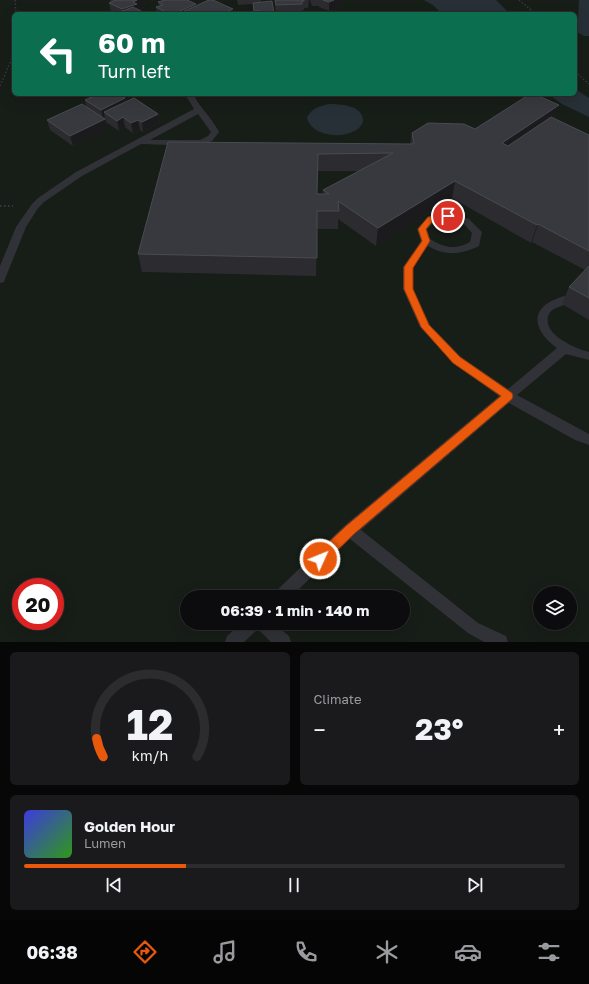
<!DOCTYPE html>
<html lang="en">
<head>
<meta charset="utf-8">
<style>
	body { margin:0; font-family:"Golos Text",sans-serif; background:#1a1a1c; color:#f1f3f6; height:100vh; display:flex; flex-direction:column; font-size:15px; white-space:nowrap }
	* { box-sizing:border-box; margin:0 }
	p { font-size:13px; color:#9a9b9e }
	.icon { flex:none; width:22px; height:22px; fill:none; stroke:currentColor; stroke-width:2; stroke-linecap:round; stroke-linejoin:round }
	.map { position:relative; height:642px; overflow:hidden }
	.drawer { display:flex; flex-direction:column; gap:10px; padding:10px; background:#070708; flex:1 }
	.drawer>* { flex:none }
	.banner { position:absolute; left:12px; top:12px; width:565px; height:84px; border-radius:6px; box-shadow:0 4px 16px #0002,0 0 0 1px #2c2c2e; background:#0b6e4f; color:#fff; overflow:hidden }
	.controls { position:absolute; left:533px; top:586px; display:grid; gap:8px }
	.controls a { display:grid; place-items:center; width:44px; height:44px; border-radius:50%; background:#0c0c0e; box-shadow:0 4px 16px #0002,0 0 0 1px #2c2c2e; font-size:20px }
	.speed { position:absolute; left:12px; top:578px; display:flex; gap:8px; font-size:20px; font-weight:700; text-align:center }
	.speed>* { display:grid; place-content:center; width:52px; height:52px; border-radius:50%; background:#0c0c0e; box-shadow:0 4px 16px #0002,0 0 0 1px #2c2c2e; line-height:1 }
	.speed .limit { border:6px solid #d22; background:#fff; color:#111 }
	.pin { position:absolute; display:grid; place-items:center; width:34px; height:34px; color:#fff; margin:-17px; border:2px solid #fff; border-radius:50%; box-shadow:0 1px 4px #0007 }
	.me { position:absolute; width:44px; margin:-22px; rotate:46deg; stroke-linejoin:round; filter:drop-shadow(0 0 3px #0008) }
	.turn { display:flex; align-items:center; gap:14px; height:84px; padding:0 20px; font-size:18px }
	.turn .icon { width:52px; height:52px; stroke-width:2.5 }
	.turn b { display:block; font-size:28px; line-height:34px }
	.big { font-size:30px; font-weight:700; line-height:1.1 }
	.drawer .tile { flex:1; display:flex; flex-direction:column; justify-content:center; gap:6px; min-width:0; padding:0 14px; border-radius:6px; background:#1a1a1c }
	.drawer .dial { align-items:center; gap:0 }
	.dial svg { height:104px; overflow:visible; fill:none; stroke:#2c2c2e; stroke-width:7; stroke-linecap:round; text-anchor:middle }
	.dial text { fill:#f1f3f6; stroke:none }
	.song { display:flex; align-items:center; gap:12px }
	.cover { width:48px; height:48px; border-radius:6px; background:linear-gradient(135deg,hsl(240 70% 55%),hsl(110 70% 35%)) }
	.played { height:4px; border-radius:2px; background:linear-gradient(90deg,#ea580c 30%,#2c2c2e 30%) }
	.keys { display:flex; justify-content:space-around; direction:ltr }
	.heat { display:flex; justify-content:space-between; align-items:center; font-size:22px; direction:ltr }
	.drawer .tiles { flex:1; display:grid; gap:10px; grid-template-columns:1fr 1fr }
	.tile:last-child { grid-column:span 2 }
	.trip { position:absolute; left:180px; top:590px; width:230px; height:40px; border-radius:20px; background:#0c0c0e; box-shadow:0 4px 16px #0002,0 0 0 1px #2c2c2e; font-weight:700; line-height:40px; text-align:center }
	.tab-bar { display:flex; height:64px; justify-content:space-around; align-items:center; background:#050506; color:#9a9b9e }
	.tab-bar .icon { width:28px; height:28px }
	.tab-bar .active { color:#ea580c }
	.tab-bar b { font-size:18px; color:#f1f3f6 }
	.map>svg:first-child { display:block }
</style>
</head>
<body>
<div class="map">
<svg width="589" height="642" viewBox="0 0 589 642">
	<rect width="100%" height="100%" fill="#101012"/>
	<path fill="#171d17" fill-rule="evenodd" d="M0 0H589V642H0ZM14 14H575V94H14ZM21 587H55V621H21ZM540 593H570V623H540ZM187 597H403V623H187Z"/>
	<g fill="#273036">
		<path d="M424 0H496L510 14H442L434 6Z"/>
		<path d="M579 0H589V36H584L575 31 578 21Z"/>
		<path d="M575 89 589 98V117L562 104 548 94H575Z"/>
		<path d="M329 104C340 104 362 105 363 120 363 123 361 126 359 128 345 140 312 137 307 118 311 108 320 106 329 104Z"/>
	</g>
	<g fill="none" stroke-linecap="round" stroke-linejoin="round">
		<g stroke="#37393e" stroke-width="1.5" stroke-dasharray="1.5 2" stroke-linecap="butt">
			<path d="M15 0 16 14"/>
			<path d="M519 0 536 14"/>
			<path d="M575 72 589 84"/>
			<path d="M0 86 14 53"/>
		</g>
		<path stroke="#37393e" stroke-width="2" stroke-dasharray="1.5 2.5" stroke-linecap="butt" d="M0 206H13"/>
		<g fill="#313237" fill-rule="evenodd">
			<path d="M185 94H193C200 108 212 118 219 132L212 141 200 146 141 144 82 176 44 202 38 208 26 227 5 279 4 282 0 283V266L16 227 32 204 38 198 76 172 194 109ZM198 114 211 132 208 136 200 140H150Z"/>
			<path d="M448 213 469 219 482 232 479 246C460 255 446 256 428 246L413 267V289L430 325 461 357 508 389 557 348C537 334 526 311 556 299 561 297 565 295 571 296L572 299C568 307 554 305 549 314 540 334 576 349 589 352V360L566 354 517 395 589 434V445L575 440 509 403 361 530 478 623 506 636 508 642H484L468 633 350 539 291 597H273L275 592 345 525 499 396 453 363 420 327 403 289V267L421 241 417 229 428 217ZM448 219 463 223 472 233 470 242C455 250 445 248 430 239L427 229 434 222Z"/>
			<path d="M242 623H273L289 636 291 642H271L258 629 244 642H225L227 636Z"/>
		</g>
	</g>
	<g fill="#2c2c30" fill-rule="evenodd">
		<path d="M110 0H144L145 7 138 9 115 14 111 12 109 3 111 2Z"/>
		<path d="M237 0H270H261V2L274 14H254L253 4 238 5Z"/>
		<path d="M275 0H309L308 8H304V10H302V13L276 14 275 7Z"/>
		<path d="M310 0H343V4L329 11 319 7V6H312Z"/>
		<path d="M158 2 196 4V6L233 9V14H157L156 7 159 6Z"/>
		<path d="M90 94H125L127 101 158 114 160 123 143 132 140 130 133 133 125 127 119 131 106 122 108 129 73 146 50 130 47 120 86 106 85 100 91 97Z"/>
		<path d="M559 105 554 119 589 135V320L562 304 569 287 585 270 532 242 531 243 452 198 376 246 338 219V229H317L316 276 142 272 138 254 168 142 410 144 412 133 475 129ZM317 171H359L323 190V194H317Z"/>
	</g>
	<g fill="#1b1b1e">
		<path d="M137 0H144L145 7 122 14V9L133 2Z"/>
		<path d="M334 0H343V4L329 11V2Z"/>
		<path d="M196 4 197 13 184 11V14H178V12Z"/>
		<path d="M233 9V14H222Z"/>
		<path d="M119 94H125L127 101 104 112 105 119 103 120 101 110Z"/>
		<path d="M559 105 553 122 498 160 502 143Z"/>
		<path d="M158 114 160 123 143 132 142 122Z"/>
		<path d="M123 117 125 127 119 131 117 121Z"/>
		<path d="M105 119 108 129 73 146 70 136Z"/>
		<path d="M138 120 140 130 133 133 131 123Z"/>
		<path d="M455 181 452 198 376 246 378 228Z"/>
		<path d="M538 224 532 242 531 243 537 225Z"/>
	</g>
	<g fill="#38393e" stroke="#494b50" fill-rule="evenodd">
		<path d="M115 0H137L133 2 137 4 122 9 109 3 116 0Z"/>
		<path d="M165 0H187L196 4 178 12 183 14H170L156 7 163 5 158 2Z"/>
		<path d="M209 0H213L233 9 222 14H190L184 11Z"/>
		<path d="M275 0H304V1H302V4L276 5Z"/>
		<path d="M323 0H334L329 2Z"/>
		<path d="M272 1 274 14H261L260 11H254L253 3Z"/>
		<path d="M133 7 147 14H114Z"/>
		<path d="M377 12 378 14H354Z"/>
		<path d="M92 94H120H119L125 98 101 110 85 100 94 96Z"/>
		<path d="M530 94H534L559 105 502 143 508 146 551 117 589 135V251L538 224 537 225 455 181 378 228 338 201 339 211H317V258L138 254 168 142 412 144 414 143 412 133 428 123 464 124 475 129ZM393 153 323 190 329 194H317L318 154Z"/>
		<path d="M134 98 158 114 142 122 138 120 131 123 123 117 117 121 104 112Z"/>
		<path d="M82 104 105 119 70 136 47 120Z"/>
		<path d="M589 266V298L569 287Z"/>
	</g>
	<path fill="#ea580c" stroke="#983908" d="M448 214H451V218L433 221 426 229 430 241 413 268V289L429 325 460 357 512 393 513 396 512 399 354 534 324 563 320 565 315 563 314 559 315 555 346 526 501 396 453 363 421 327 404 289V267L422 241 418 229 428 217Z"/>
</svg>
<div class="controls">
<a><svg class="icon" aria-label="layers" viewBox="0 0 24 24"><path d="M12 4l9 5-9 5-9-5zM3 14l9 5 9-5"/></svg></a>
</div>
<div class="speed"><div class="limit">20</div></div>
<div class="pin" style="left:448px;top:216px;background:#d93025"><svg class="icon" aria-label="arrive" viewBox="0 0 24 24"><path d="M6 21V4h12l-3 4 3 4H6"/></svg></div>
<svg class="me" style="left:320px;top:559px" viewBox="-20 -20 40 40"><circle r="17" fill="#ea580c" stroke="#fff" stroke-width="3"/><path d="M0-11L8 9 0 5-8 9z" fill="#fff"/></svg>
<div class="trip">06:39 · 1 min · 140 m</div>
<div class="banner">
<div class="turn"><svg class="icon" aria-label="left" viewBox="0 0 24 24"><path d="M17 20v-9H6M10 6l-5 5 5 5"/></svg><div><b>60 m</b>Turn left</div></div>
</div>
</div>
<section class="drawer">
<div class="tiles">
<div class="tile dial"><svg viewBox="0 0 100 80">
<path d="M14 69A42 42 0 1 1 86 69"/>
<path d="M14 69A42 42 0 0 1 9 55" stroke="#ea580c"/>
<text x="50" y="56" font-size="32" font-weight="700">12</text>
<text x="50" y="72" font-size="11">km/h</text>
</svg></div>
<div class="tile"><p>Climate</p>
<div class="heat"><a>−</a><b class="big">23°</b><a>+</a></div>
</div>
<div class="tile">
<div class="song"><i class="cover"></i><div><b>Golden Hour</b><p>Lumen</p></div></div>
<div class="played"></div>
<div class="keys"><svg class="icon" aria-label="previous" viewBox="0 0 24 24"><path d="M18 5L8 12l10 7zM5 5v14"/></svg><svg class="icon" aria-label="pause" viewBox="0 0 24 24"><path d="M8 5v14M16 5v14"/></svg><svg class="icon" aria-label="next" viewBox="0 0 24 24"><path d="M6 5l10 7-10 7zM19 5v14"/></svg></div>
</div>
</div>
</section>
<nav class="tab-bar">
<b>06:38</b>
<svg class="icon active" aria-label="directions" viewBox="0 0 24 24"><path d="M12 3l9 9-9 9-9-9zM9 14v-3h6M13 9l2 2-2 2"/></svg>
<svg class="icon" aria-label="music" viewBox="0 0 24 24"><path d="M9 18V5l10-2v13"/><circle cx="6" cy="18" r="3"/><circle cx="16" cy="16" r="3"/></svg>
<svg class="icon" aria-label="phone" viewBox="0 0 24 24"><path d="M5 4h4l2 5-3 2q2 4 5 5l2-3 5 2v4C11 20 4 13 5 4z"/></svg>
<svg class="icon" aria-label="climate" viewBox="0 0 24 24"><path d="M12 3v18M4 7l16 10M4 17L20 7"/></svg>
<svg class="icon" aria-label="car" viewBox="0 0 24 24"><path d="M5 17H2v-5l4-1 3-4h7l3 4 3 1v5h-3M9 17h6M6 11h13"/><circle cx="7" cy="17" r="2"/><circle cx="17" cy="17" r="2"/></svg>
<svg class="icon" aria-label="filters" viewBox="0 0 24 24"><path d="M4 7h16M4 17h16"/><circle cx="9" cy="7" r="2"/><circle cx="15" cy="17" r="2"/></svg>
</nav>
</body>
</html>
